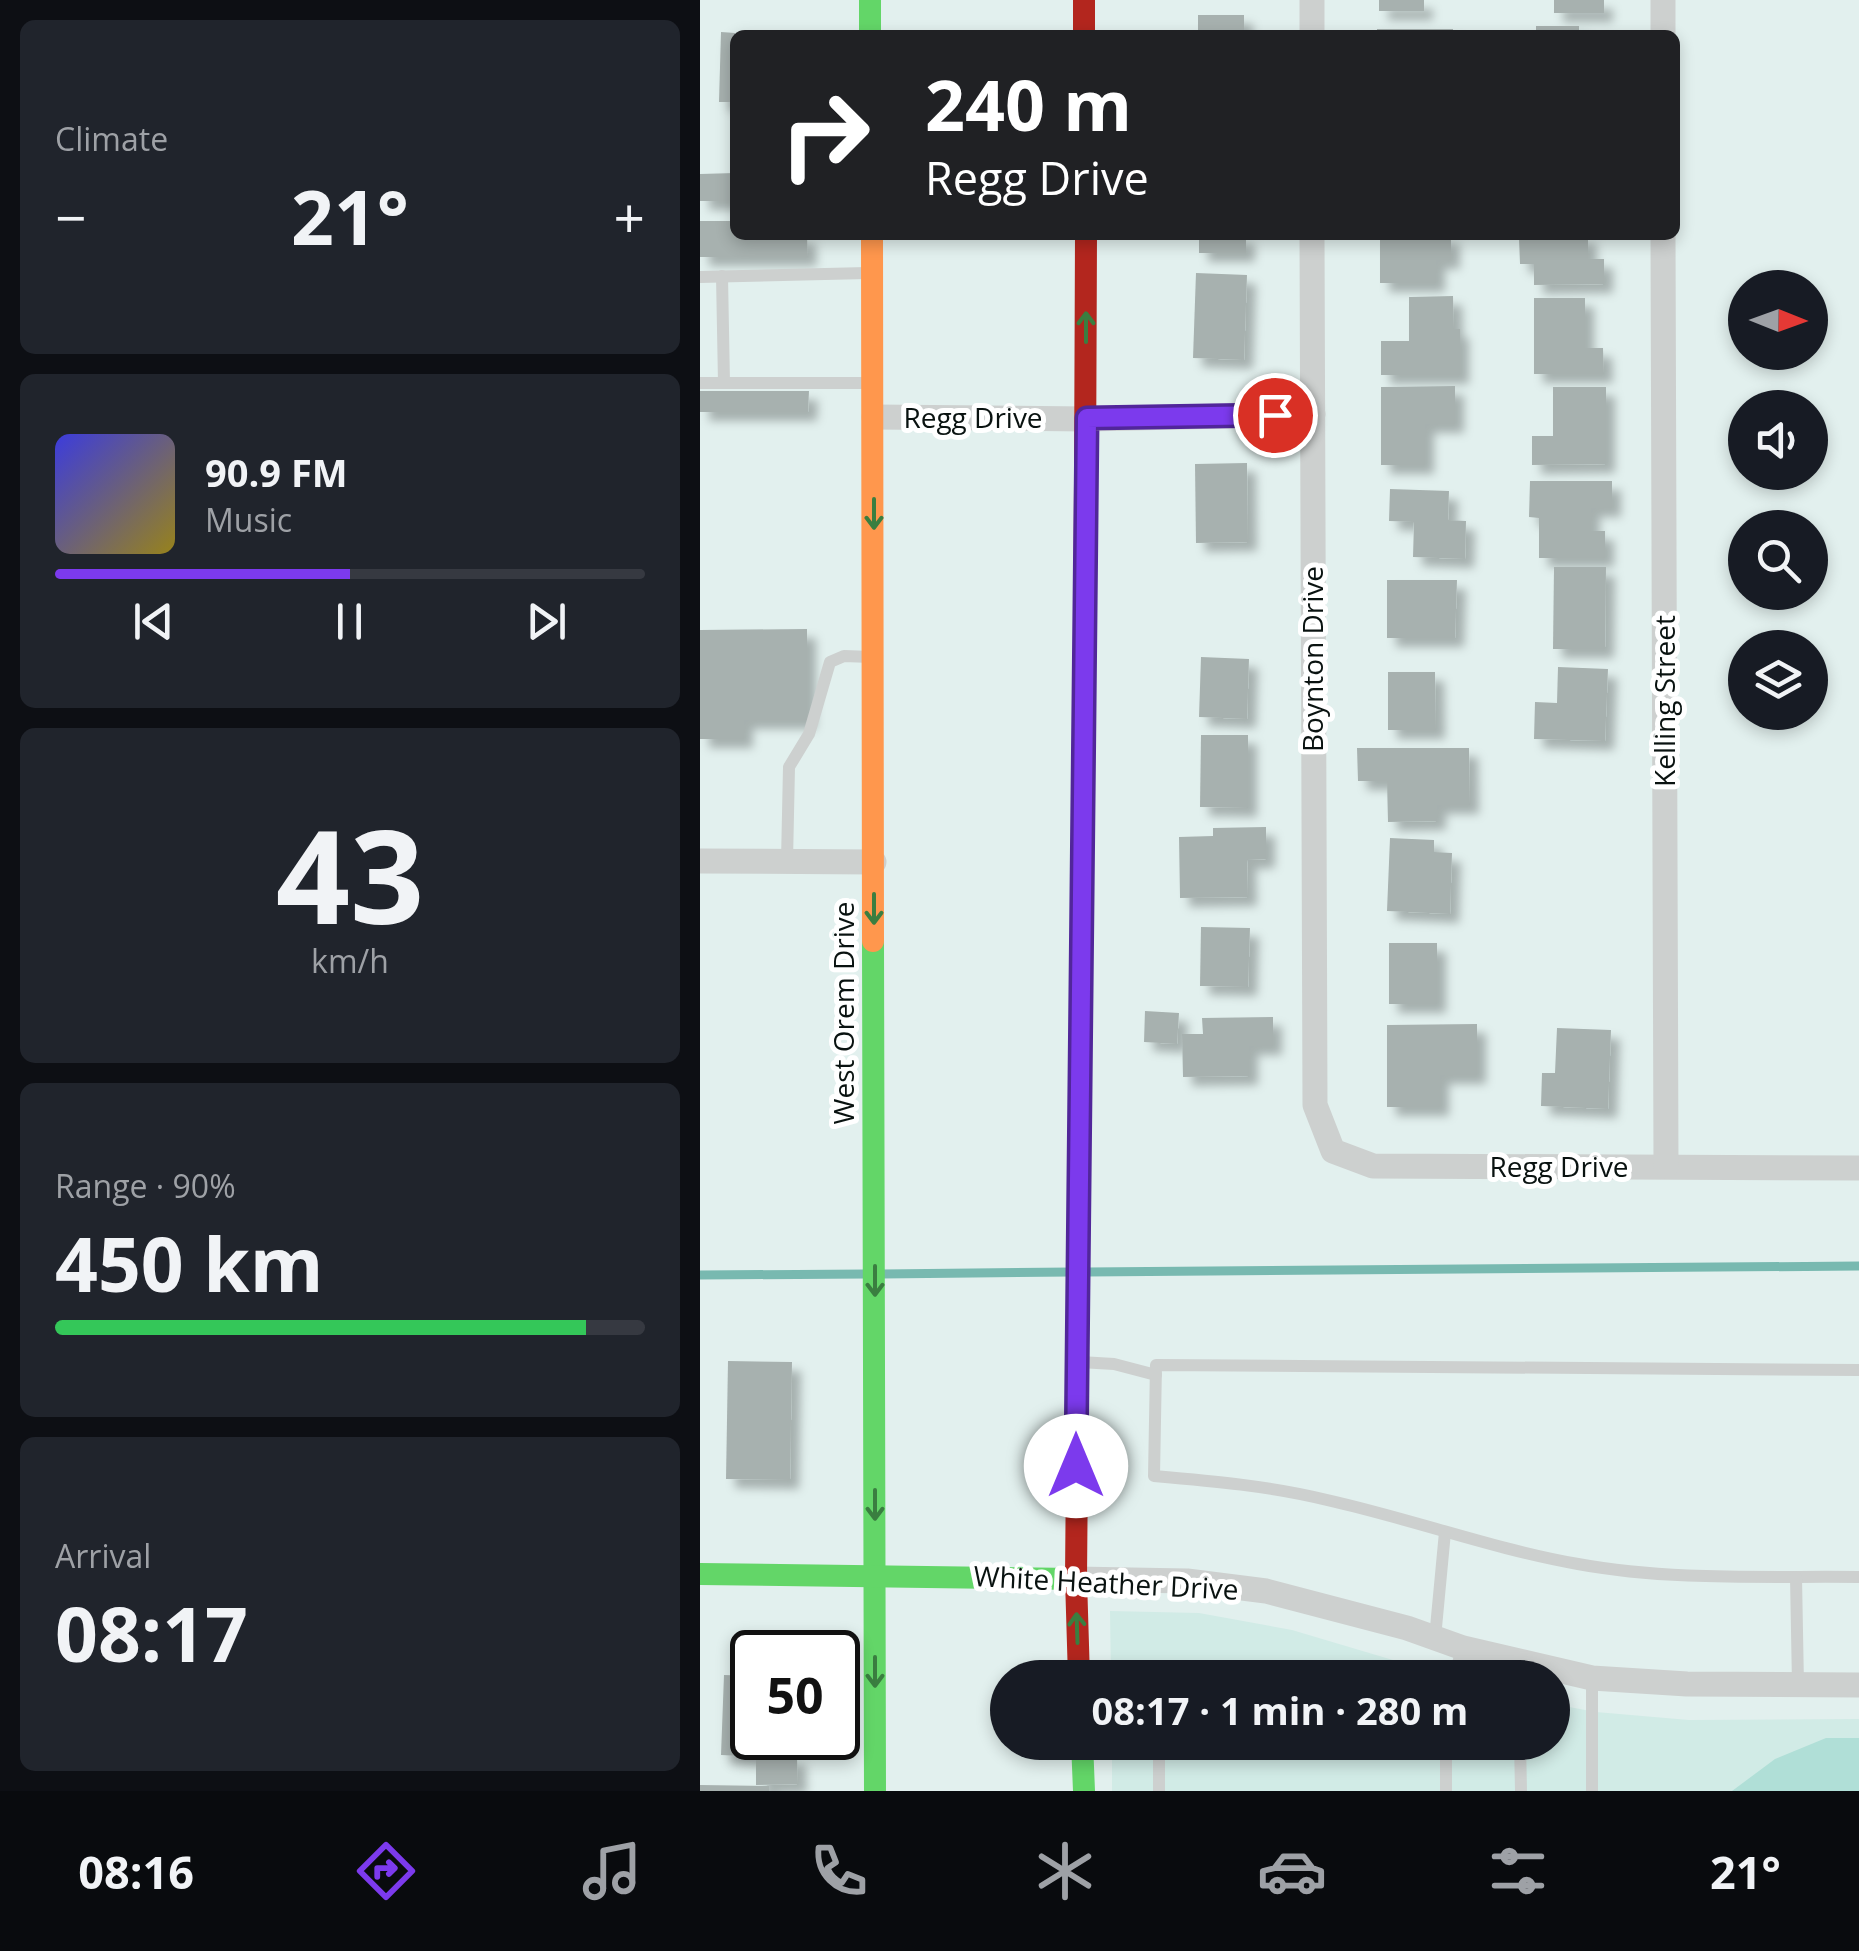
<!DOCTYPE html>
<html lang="en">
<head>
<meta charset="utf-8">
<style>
	body { margin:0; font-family:"Open Sans",sans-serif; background:#20242c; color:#f1f3f6; height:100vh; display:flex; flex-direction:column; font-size:38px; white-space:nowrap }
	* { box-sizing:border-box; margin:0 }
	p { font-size:32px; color:#9ea1a6 }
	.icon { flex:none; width:55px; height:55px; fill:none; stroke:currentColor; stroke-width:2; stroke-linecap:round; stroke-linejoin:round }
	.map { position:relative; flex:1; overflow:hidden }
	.side { display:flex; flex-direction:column; gap:20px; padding:20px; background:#0d0f14; width:700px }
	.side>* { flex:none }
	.top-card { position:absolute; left:30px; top:30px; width:950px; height:210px; border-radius:15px; box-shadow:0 5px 15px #0003; background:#202124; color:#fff; overflow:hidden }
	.needle { width:65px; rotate:91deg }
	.controls { position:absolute; left:1028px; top:270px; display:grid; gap:20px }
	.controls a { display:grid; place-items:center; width:100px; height:100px; border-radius:50%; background:#171b24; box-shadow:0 5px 15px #0003; font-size:50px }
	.speed { position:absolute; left:30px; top:1630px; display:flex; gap:20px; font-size:50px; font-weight:700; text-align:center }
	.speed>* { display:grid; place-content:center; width:130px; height:130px; border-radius:50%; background:#171b24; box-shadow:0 5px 15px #0003; line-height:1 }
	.speed .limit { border:5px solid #111; border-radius:15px; background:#fff; color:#111 }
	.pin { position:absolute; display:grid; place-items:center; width:85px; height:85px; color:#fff; margin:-42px; border:5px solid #fff; border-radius:50%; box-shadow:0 2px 10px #0007 }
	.me { position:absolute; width:110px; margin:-55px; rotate:0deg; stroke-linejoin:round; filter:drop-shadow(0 0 8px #0008) }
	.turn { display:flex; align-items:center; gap:35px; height:210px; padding:0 30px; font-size:45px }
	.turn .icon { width:130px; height:130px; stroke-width:2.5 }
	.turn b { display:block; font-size:70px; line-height:85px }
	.big { font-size:75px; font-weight:700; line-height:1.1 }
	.side .tile { flex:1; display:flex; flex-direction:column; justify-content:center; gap:15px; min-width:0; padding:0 35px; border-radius:15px; background:#20242c }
	.side .dial { align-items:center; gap:0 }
	.dial b { font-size:130px; line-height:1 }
	.song { display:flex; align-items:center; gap:30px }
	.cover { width:120px; height:120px; border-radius:15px; background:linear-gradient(135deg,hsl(240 70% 55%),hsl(50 70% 35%)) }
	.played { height:10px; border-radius:5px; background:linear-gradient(90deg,#7c3aed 50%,#363941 50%) }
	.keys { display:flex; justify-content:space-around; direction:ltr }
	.heat { display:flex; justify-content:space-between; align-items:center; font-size:55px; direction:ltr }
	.charge { height:15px; border-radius:8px; background:linear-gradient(90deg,#34c759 90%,#363941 0) }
	.trip { position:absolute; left:290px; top:1660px; width:580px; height:100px; border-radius:50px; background:#171b24; box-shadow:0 5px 15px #0003; font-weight:700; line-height:100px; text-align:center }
	.dock { display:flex; height:160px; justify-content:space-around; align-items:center; background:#090b0e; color:#9ea1a6 }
	.dock .icon { width:70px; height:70px }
	.dock .current { color:#7c3aed }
	.dock b { font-size:45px; color:#f1f3f6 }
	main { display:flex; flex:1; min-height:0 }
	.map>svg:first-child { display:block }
</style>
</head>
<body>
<main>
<section class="side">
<div class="tile"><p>Climate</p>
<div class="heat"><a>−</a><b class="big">21°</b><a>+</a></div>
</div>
<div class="tile">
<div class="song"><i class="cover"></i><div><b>90.9 FM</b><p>Music</p></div></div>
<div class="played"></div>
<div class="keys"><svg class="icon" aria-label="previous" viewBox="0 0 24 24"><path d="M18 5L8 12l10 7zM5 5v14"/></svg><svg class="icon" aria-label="pause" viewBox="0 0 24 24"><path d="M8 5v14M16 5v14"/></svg><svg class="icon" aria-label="next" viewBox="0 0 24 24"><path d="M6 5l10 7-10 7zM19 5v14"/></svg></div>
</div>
<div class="tile dial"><b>43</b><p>km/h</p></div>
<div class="tile"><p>Range · 90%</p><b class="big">450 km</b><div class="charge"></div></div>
<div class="tile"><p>Arrival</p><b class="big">08:17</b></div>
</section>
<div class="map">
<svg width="1159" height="1791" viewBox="0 0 1159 1791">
	<defs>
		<filter id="shadow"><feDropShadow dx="9" dy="9" stdDeviation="5" flood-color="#0004"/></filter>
	</defs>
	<rect width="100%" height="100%" fill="#e2f0ee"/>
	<g fill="#d1ebe6">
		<path d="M410 1611 499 1613 592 1630 750 1677H411Z"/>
		<path d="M853 1704 896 1712 989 1720 1159 1719V1791H412V1743L852 1742Z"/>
	</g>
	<path fill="#b0dfd7" d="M1126 1738H1159V1791H1032L1075 1759Z"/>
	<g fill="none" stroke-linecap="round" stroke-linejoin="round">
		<g stroke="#78b9b0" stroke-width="9">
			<path d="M387 1272 1159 1266"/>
			<path d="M182 1274 371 1272"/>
			<path d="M0 1275 166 1274"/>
		</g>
	</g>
	<g fill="#a7b1af" filter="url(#shadow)">
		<rect x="679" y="0" width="45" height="11"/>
		<rect x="854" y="0" width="50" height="13"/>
		<rect x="498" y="15" width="46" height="20"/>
		<rect x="836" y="26" width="43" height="9"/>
		<rect x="677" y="29" width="76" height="6"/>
		<path d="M21 32 35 33V102H19Z"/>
		<path d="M35 173V201H0V174Z"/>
		<path d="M0 221H35V235H107L108 257H0Z"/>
		<rect x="499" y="235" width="47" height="18"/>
		<path d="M680 235H751V260H736V283H680Z"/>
		<path d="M832 235H888V259H904V284L834 285V264H820L819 238H832Z"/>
		<path d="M496 273 547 275 544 360 493 358Z"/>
		<path d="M753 296 754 329H760V375H681V341H709V297Z"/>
		<path d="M834 298H885V348H903L904 374H834Z"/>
		<path d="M755 386V424H725V465H681V387Z"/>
		<path d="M853 387H906V464L832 465V436H853Z"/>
		<path d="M0 391H109L108 412H0Z"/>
		<path d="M547 463 548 542 496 543 495 464Z"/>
		<path d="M830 481H912V508H891V531H905V558H839V518L829 517Z"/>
		<path d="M690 489 749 491 748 520 766 521 765 559 713 557 714 522 689 521Z"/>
		<path d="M854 567H906L905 649H853Z"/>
		<path d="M687 580H757L755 638H687Z"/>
		<path d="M107 629V720H44V739H0V630Z"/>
		<path d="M501 657 549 659 547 719 499 717Z"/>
		<path d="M858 667 908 669 905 741 834 739 835 702 857 703Z"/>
		<path d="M688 672H735L736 730H688Z"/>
		<path d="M501 735H548V808L500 807Z"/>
		<path d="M657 748H769L770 805H737V821L688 822 687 781H658Z"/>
		<path d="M566 827V859L547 860 548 897 480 898 479 837 513 836V828Z"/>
		<path d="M690 838 734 840V852L752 853 750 914 687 911Z"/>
		<path d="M501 927 550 928 548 987 500 986Z"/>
		<rect x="689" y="943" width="48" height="61"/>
		<path d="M445 1011 479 1013 477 1044 444 1042Z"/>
		<path d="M573 1017V1046H549V1076L483 1077 482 1034H503L502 1018Z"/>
		<path d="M777 1024V1075H740V1107H687V1025Z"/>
		<path d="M857 1028 911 1030 908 1109 841 1106 842 1073H855Z"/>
		<path d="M28 1361 92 1362 90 1480 26 1479Z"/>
		<path d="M24 1675 52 1676V1738H58L57 1757 21 1755Z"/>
		<path d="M97 1756 98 1784 56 1785V1757Z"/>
		<path d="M0 1785 69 1786V1791H0Z"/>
	</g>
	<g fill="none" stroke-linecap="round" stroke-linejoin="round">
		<g stroke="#cdd0cf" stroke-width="12">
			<path d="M22 276 24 383"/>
			<path d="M0 277 167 273"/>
			<path d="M0 383H171"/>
			<path d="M87 861 89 767 109 734 130 662 144 656 171 657"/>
			<path d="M380 1362 414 1364 456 1375"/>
			<path d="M1159 1370 456 1365 454 1476C512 1481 570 1486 627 1500 712 1519 793 1549 878 1564 970 1581 1066 1576 1159 1577"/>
			<path d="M1096 1577 1098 1685"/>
			<path d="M735 1638 745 1532"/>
			<path d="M753 1678 763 1648"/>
			<path d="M892 1678V1791"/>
			<path d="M746 1742V1791"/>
			<path d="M820 1742 821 1791"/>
			<path d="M459 1791V1742"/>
		</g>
		<g stroke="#cdd0cf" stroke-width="25">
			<path d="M612 0V35"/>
			<path d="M963 0V35"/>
			<path d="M612 235 615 1105 633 1151 673 1166 1159 1168"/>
			<path d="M963 235 966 1166"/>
			<path d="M174 417 387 419 613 414"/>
			<path d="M0 861 174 862"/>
			<path d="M376 1579 487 1581 566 1591 707 1628 763 1648 892 1678 987 1684 1159 1685"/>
		</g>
		<g stroke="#63d668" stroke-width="22">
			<path d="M170 0V35"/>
			<path d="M173 941 175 1791"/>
			<path d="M378 1347 384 737"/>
			<path d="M0 1574 376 1579"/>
			<path d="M382 1742 384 1791"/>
		</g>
		<path stroke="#ff974d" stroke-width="22" d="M172 235 173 941"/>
		<g stroke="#b3261e" stroke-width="22">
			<path d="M384 0V35"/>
			<path d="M384 737 386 235"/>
			<path d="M378 1347 376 1579 379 1678"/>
		</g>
	</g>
	<defs><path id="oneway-shaft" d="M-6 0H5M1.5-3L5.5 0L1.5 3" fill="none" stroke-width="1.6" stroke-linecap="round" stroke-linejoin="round" transform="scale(2.5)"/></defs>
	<g stroke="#3a7e40">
		<use href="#oneway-shaft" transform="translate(386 327) rotate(-90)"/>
		<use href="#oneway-shaft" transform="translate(174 514) rotate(90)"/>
		<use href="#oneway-shaft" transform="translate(174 909) rotate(90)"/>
		<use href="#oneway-shaft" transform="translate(175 1281) rotate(90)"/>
		<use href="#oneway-shaft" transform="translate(175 1505) rotate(90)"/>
		<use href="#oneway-shaft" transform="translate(377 1628) rotate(-92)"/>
		<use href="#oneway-shaft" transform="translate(175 1672) rotate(90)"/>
	</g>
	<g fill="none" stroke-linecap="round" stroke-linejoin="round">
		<g stroke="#51269a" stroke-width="25">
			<path id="route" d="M376 1466 387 418 575 415"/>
		</g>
		<use href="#route" stroke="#7c3aed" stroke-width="18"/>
	</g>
	<g text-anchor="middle" stroke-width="10" stroke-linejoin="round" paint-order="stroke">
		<g font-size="28" fill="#091210" stroke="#fff">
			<text x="273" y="428">Regg Drive</text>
			<text transform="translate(613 659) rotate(-90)" y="10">Boynton Drive</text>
			<text transform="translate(965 701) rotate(-90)" y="10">Kelling Street</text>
			<text transform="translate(144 1013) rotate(-90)" y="10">West Orem Drive</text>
			<text x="859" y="1177">Regg Drive</text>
			<text transform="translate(406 1583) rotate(3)" y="10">White Heather Drive</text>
		</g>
	</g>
</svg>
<div class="controls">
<a><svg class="needle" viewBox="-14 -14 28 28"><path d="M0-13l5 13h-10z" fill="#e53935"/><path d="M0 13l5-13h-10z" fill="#9ea1a6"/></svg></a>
<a><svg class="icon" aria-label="sound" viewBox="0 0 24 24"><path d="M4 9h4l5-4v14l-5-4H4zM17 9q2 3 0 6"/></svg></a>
<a><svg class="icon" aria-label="search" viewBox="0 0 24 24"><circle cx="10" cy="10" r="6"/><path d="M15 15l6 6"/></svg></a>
<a><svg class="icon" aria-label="layers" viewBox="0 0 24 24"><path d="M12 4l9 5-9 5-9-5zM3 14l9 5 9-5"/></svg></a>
</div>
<div class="speed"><div class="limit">50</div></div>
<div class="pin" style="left:575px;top:415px;background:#d93025"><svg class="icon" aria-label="arrive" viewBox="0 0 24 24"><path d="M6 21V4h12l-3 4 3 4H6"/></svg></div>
<svg class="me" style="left:376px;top:1466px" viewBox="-20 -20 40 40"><circle r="19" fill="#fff"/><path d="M0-13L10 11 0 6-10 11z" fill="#7c3aed"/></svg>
<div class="trip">08:17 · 1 min · 280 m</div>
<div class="top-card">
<div class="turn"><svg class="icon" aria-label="right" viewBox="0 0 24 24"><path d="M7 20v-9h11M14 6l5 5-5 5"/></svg><div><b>240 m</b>Regg Drive</div></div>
</div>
</div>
</main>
<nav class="dock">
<b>08:16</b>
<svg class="icon current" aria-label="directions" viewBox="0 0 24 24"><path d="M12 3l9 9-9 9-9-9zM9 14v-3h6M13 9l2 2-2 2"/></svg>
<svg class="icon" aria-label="music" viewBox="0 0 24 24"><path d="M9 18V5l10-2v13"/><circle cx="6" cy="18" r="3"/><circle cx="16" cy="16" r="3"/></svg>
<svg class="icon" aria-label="phone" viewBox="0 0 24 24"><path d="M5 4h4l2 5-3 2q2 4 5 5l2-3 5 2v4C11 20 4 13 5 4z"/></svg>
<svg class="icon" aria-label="climate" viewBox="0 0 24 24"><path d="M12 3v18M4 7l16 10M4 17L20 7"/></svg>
<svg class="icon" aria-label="car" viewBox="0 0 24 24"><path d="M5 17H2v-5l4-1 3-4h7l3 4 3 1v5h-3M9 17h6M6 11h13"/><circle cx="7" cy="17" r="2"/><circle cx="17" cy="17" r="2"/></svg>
<svg class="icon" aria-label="filters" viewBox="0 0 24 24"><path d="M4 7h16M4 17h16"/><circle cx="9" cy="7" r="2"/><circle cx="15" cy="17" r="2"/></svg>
<b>21°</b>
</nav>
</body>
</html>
